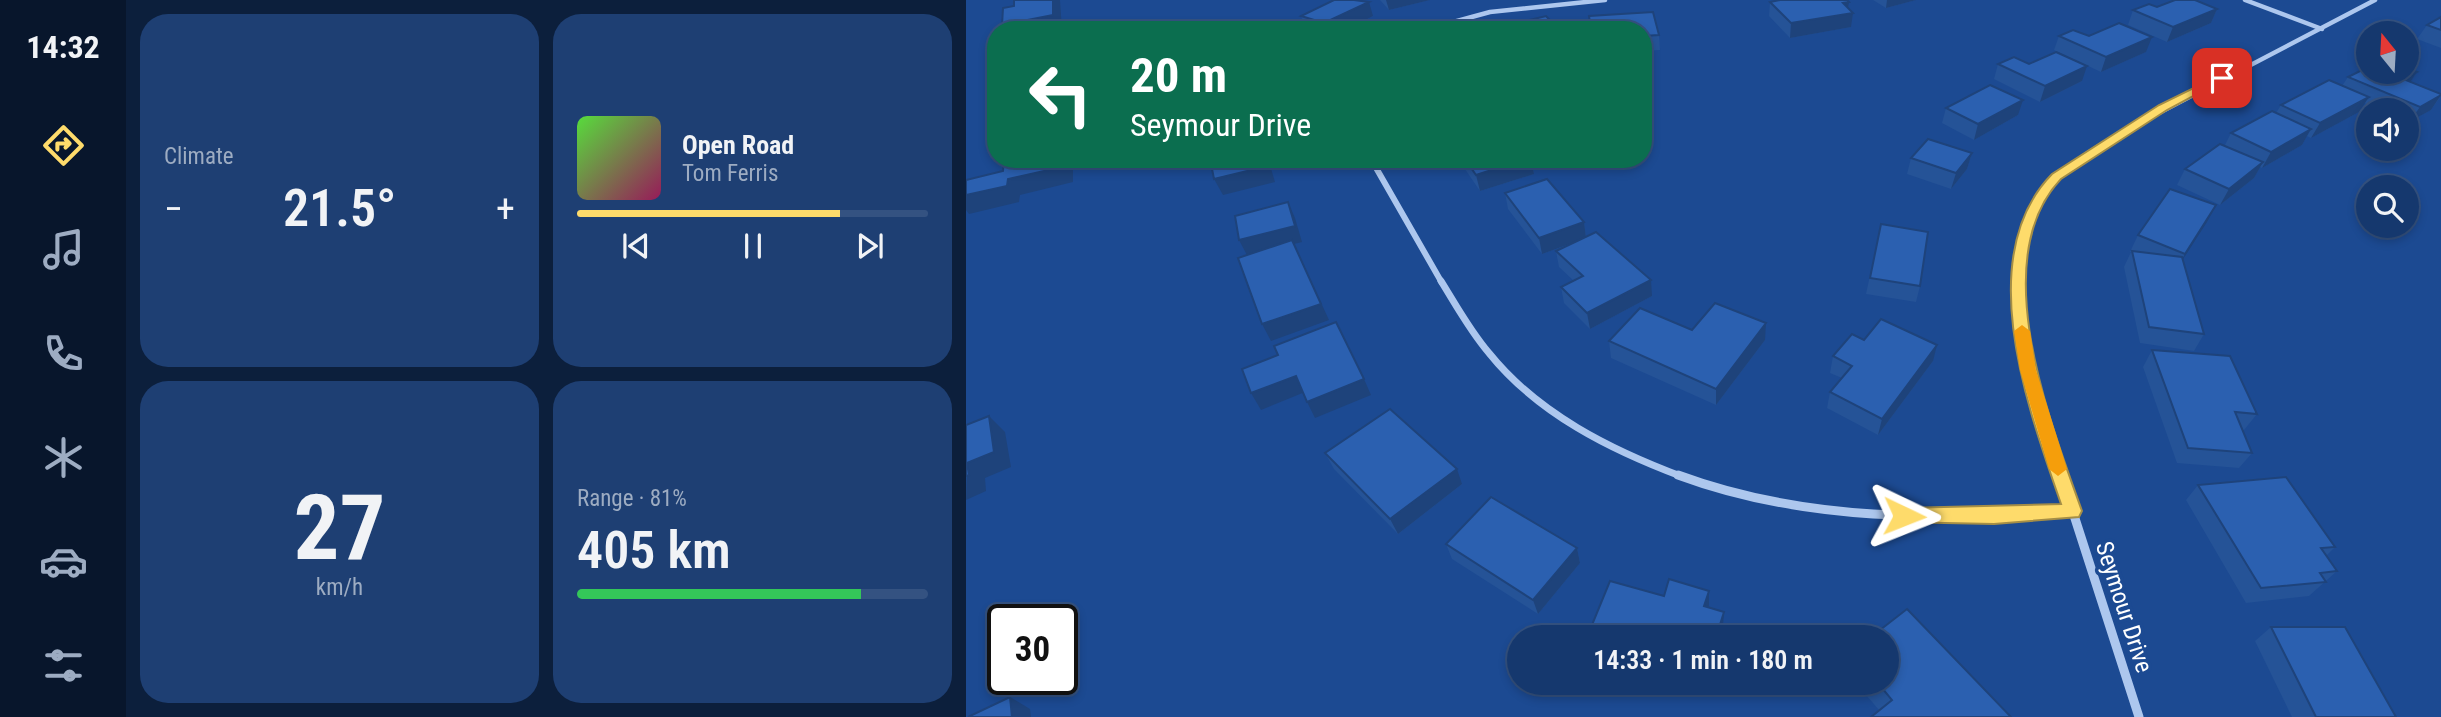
<!DOCTYPE html>
<html lang="en">
<head>
<meta charset="utf-8">
<style>
	body { margin:0; font-family:"Roboto Condensed",sans-serif; background:#1e3f73; color:#f1f3f6; height:100vh; display:flex; flex-direction:column; font-size:26px; white-space:nowrap }
	* { box-sizing:border-box; margin:0 }
	p { font-size:23px; color:#9dacc2 }
	.icon { flex:none; width:38px; height:38px; fill:none; stroke:currentColor; stroke-width:2; stroke-linecap:round; stroke-linejoin:round }
	.map { position:relative; flex:1; overflow:hidden }
	.sheet { display:flex; flex-direction:column; gap:14px; padding:14px; background:#0c1f3c; width:840px }
	.sheet>* { flex:none }
	.banner { position:absolute; left:21px; top:21px; width:665px; height:147px; border-radius:28px; box-shadow:0 4px 10px #0003,0 0 0 2px #345281; background:#0b6e4f; color:#fff; overflow:hidden }
	.needle { width:46px; rotate:342deg }
	.fabs { position:absolute; left:1390px; top:21px; display:grid; gap:14px }
	.fabs a { display:grid; place-items:center; width:63px; height:63px; border-radius:50%; background:#15386e; box-shadow:0 4px 10px #0003,0 0 0 2px #345281; font-size:35px }
	.speed { position:absolute; left:21px; top:604px; display:flex; gap:14px; font-size:35px; font-weight:700; text-align:center }
	.speed>* { display:grid; place-content:center; width:91px; height:91px; border-radius:50%; background:#15386e; box-shadow:0 4px 10px #0003,0 0 0 2px #345281; line-height:1 }
	.speed .limit { border:4px solid #111; border-radius:10px; background:#fff; color:#111 }
	.pin { position:absolute; display:grid; place-items:center; width:60px; height:60px; color:#fff; margin:-30px; border-radius:14px; box-shadow:0 4px 10px #0006 }
	.me { position:absolute; width:77px; margin:-38px; rotate:92deg; stroke-linejoin:round; filter:drop-shadow(0 0 5px #0008) }
	.turn { display:flex; align-items:center; gap:24px; height:147px; padding:0 28px; font-size:32px }
	.turn .icon { width:91px; height:91px; stroke-width:2.5 }
	.turn b { display:block; font-size:49px; line-height:60px }
	.big { font-size:52px; font-weight:600; line-height:1.1 }
	.sheet .tile { flex:1; display:flex; flex-direction:column; justify-content:center; gap:10px; min-width:0; padding:0 24px; border-radius:28px; background:#1e3f73 }
	.sheet .dial { align-items:center; gap:0 }
	.dial b { font-size:91px; line-height:1 }
	.song { display:flex; align-items:center; gap:21px }
	.cover { width:84px; height:84px; border-radius:10px; background:linear-gradient(135deg,hsl(110 70% 55%),hsl(330 70% 35%)) }
	.played { height:7px; border-radius:4px; background:linear-gradient(90deg,#fedb6b 75%,#345281 75%) }
	.keys { display:flex; justify-content:space-around; direction:ltr }
	.heat { display:flex; justify-content:space-between; align-items:center; font-size:38px; direction:ltr }
	.charge { height:10px; border-radius:5px; background:linear-gradient(90deg,#34c759 81%,#345281 0) }
	.sheet .tiles { flex:1; display:grid; gap:14px; grid-template-columns:repeat(2,1fr) }
	.trip { position:absolute; left:541px; top:625px; width:392px; height:70px; border-radius:35px; background:#15386e; box-shadow:0 4px 10px #0003,0 0 0 2px #345281; font-weight:600; line-height:70px; text-align:center }
	main { display:flex; flex:1; min-height:0 }
	.dock { display:flex; flex-direction:column; width:126px; justify-content:space-around; align-items:center; background:#08162c; color:#9dacc2 }
	.dock .icon { width:49px; height:49px }
	.dock .on { color:#fedb6b }
	.dock b { font-size:32px; color:#f1f3f6 }
	.map>svg:first-child { display:block }
</style>
</head>
<body>
<main>
<nav class="dock">
<b>14:32</b>
<svg class="icon on" aria-label="directions" viewBox="0 0 24 24"><path d="M12 3l9 9-9 9-9-9zM9 14v-3h6M13 9l2 2-2 2"/></svg>
<svg class="icon" aria-label="music" viewBox="0 0 24 24"><path d="M9 18V5l10-2v13"/><circle cx="6" cy="18" r="3"/><circle cx="16" cy="16" r="3"/></svg>
<svg class="icon" aria-label="phone" viewBox="0 0 24 24"><path d="M5 4h4l2 5-3 2q2 4 5 5l2-3 5 2v4C11 20 4 13 5 4z"/></svg>
<svg class="icon" aria-label="climate" viewBox="0 0 24 24"><path d="M12 3v18M4 7l16 10M4 17L20 7"/></svg>
<svg class="icon" aria-label="car" viewBox="0 0 24 24"><path d="M5 17H2v-5l4-1 3-4h7l3 4 3 1v5h-3M9 17h6M6 11h13"/><circle cx="7" cy="17" r="2"/><circle cx="17" cy="17" r="2"/></svg>
<svg class="icon" aria-label="filters" viewBox="0 0 24 24"><path d="M4 7h16M4 17h16"/><circle cx="9" cy="7" r="2"/><circle cx="15" cy="17" r="2"/></svg>
</nav>
<section class="sheet">
<div class="tiles">
<div class="tile"><p>Climate</p>
<div class="heat"><a>−</a><b class="big">21.5°</b><a>+</a></div>
</div>
<div class="tile">
<div class="song"><i class="cover"></i><div><b>Open Road</b><p>Tom Ferris</p></div></div>
<div class="played"></div>
<div class="keys"><svg class="icon" aria-label="previous" viewBox="0 0 24 24"><path d="M18 5L8 12l10 7zM5 5v14"/></svg><svg class="icon" aria-label="pause" viewBox="0 0 24 24"><path d="M8 5v14M16 5v14"/></svg><svg class="icon" aria-label="next" viewBox="0 0 24 24"><path d="M6 5l10 7-10 7zM19 5v14"/></svg></div>
</div>
<div class="tile dial"><b>27</b><p>km/h</p></div>
<div class="tile"><p>Range · 81%</p><b class="big">405 km</b><div class="charge"></div></div>
</div>
</section>
<div class="map">
<svg width="1475" height="717" viewBox="0 0 1475 717">
	<rect width="100%" height="100%" fill="#1c4a92"/>
	<g fill="none" stroke-linecap="round" stroke-linejoin="round">
		<g stroke="#adc7ee" stroke-width="4.5">
			<path d="M1279 0 1356 29"/>
			<path d="M458 30 524 12 639 0"/>
			<path d="M1166 127 1409 0"/>
		</g>
		<g stroke="#adc7ee" stroke-width="6">
			<path d="M405 159 476 283"/>
			<path d="M1054 283C1059 187 1094 170 1169 125"/>
		</g>
		<g stroke="#adc7ee" stroke-width="7">
			<path d="M475 281C490 305 504 331 523 353 572 414 645 450 717 477"/>
			<path d="M1054 281C1050 349 1073 413 1095 477"/>
		</g>
		<g stroke="#adc7ee" stroke-width="9">
			<path d="M712 475C839 522 974 520 1107 511"/>
			<path d="M1095 475 1173 717"/>
		</g>
	</g>
	<g fill="#255397">
		<path d="M414 0H464L423 10Z"/>
		<path d="M907 0H950L920 8Z"/>
		<path d="M804 2 882 8 885 27 824 38 803 16Z"/>
		<path d="M1191 7 1251 9 1245 23 1201 42 1162 25 1167 10Z"/>
		<path d="M687 12 693 35 694 50 677 51V30H625L623 16Z"/>
		<path d="M335 16H407L380 30H340Z"/>
		<path d="M1475 17V48L1451 39 1461 25Z"/>
		<path d="M1093 36H1123L1180 52 1135 72 1088 50Z"/>
		<path d="M1032 64H1063L1116 81 1074 102 1028 79Z"/>
		<path d="M1451 72 1444 82 1475 94V96L1465 110 1443 122 1440 121V110H1415L1398 103 1393 112 1345 138 1341 136 1336 145 1296 168 1294 167 1288 178 1254 205 1211 185 1219 169 1259 145 1265 133 1310 113 1315 105 1376 86 1382 77Z"/>
		<path d="M980 108 1052 115 1008 140 976 123Z"/>
		<path d="M1006 153 1001 169 985 189 941 174 945 158Z"/>
		<path d="M492 159H565L568 174 514 191Z"/>
		<path d="M539 193 618 222 620 237 686 296 624 329 598 303 595 287 608 281 593 267 590 251 609 242 576 254 542 209Z"/>
		<path d="M1250 205 1216 259 1238 334 1228 351 1174 343 1158 267 1165 252H1164L1172 235Z"/>
		<path d="M915 224 954 286 950 302 900 294Z"/>
		<path d="M726 330 799 340 750 405 645 358 643 341Z"/>
		<path d="M898 340 967 361 912 435 861 408 864 392 876 378 864 373 867 356Z"/>
		<path d="M1186 350 1291 414 1278 430H1276L1286 453 1273 468 1211 463 1177 367Z"/>
		<path d="M359 453 496 484 432 534 368 469Z"/>
		<path d="M1232 485 1369 547 1360 556 1371 571 1343 596 1280 603 1220 500Z"/>
		<path d="M480 544 611 548 614 563 572 614 486 559Z"/>
		<path d="M1305 627 1430 717H1326L1289 641Z"/>
		<path d="M714 682H740L738 689Z"/>
		<path d="M889 682H920L1045 717 913 710Z"/>
	</g>
	<g fill="#1e437b">
		<path d="M87 0H94L96 30H39L36 25Z"/>
		<path d="M420 0H464L423 10Z"/>
		<path d="M921 0H950L920 8Z"/>
		<path d="M403 2 407 16 380 30H360L358 23Z"/>
		<path d="M883 2 881 14 887 13 885 27 824 38 825 23 877 3Z"/>
		<path d="M1251 9 1245 23 1201 42 1207 27Z"/>
		<path d="M1186 37 1180 52 1135 72 1140 57Z"/>
		<path d="M1121 66 1116 81 1074 102 1079 86Z"/>
		<path d="M1451 72 1441 87 1437 79Z"/>
		<path d="M1475 95 1465 110 1443 122 1454 107Z"/>
		<path d="M1403 97 1393 112 1345 138 1354 123Z"/>
		<path d="M1057 100 1052 115 1008 140 1012 124Z"/>
		<path d="M30 102V113L23 103Z"/>
		<path d="M1345 129 1336 145 1296 168 1305 152Z"/>
		<path d="M1006 153 1001 169 985 189 990 173Z"/>
		<path d="M96 159H107V182L54 195 53 202 3 214 0 210V195Z"/>
		<path d="M300 159H302L309 182 257 195 248 179Z"/>
		<path d="M560 159H565L568 174 514 191 510 175Z"/>
		<path d="M1297 162 1288 178 1254 205 1263 189Z"/>
		<path d="M322 202 329 218 336 242 328 244 363 320 305 341 296 324 282 257 273 240Z"/>
		<path d="M1250 205 1241 222 1210 270 1219 254Z"/>
		<path d="M618 222 620 238 576 254 573 238Z"/>
		<path d="M685 280 686 296 624 329 621 313Z"/>
		<path d="M800 323 799 340 750 405V389Z"/>
		<path d="M971 345 967 361 912 435 916 419Z"/>
		<path d="M330 376 339 392 295 410 285 393Z"/>
		<path d="M398 379 405 395 349 418 341 402Z"/>
		<path d="M23 416 39 432 45 467 19 478 20 491 0 500 1 463Z"/>
		<path d="M491 469 496 484 432 534 424 519Z"/>
		<path d="M611 548 614 563 572 614 567 600Z"/>
		<path d="M743 591V605L738 620V606Z"/>
		<path d="M758 612 757 626 754 637H750Z"/>
		<path d="M44 697 64 709 65 717H46Z"/>
	</g>
	<g fill="#2b60b0" stroke="#1e437b" stroke-width="2">
		<path d="M48 0H87V15L36 25 37 8 48 6Z"/>
		<path d="M368 0H388L403 2 358 23 335 16Z"/>
		<path d="M814 0H881L883 2 877 3 887 13 825 23 804 2Z"/>
		<path d="M1209 0H1229L1251 9 1207 27 1167 10 1183 4 1191 7Z"/>
		<path d="M687 12 693 35 677 36V30H625L623 16Z"/>
		<path d="M580 16 593 30H523Z"/>
		<path d="M1475 17V30L1461 25Z"/>
		<path d="M1153 23 1186 37 1140 57 1093 36 1107 30 1123 36Z"/>
		<path d="M310 28 340 30H308Z"/>
		<path d="M1090 52 1121 66 1079 86 1032 64 1048 57 1063 64Z"/>
		<path d="M1402 67V72H1440V68L1451 72 1437 79 1475 94V95L1454 107 1382 77Z"/>
		<path d="M30 78V102L23 103Z"/>
		<path d="M1363 80 1403 97 1354 123 1315 105Z"/>
		<path d="M1024 85 1057 100 1012 124 980 108Z"/>
		<path d="M1306 111 1345 129 1305 152 1265 133Z"/>
		<path d="M962 139 1006 153 990 173 945 158Z"/>
		<path d="M1254 144 1297 162 1263 189 1219 169Z"/>
		<path d="M38 159H96V167L42 179 41 186 0 195V180L37 171Z"/>
		<path d="M244 159H300L302 166 248 179Z"/>
		<path d="M499 159H560L510 175Z"/>
		<path d="M581 179 618 222 573 238 539 193Z"/>
		<path d="M1204 189 1250 205 1219 254 1172 235Z"/>
		<path d="M322 202 329 226 273 240 269 216Z"/>
		<path d="M915 224 962 232 954 286 904 278Z"/>
		<path d="M630 232 685 280 621 313 595 287 617 276 590 251Z"/>
		<path d="M326 240 355 304 296 324 272 258Z"/>
		<path d="M1166 251 1216 257 1238 334 1183 327Z"/>
		<path d="M749 303 800 323 750 389 643 341 674 308 726 330Z"/>
		<path d="M915 319 971 345 916 419 864 392 886 366 867 356 886 334 898 340Z"/>
		<path d="M370 322 398 379 341 402 330 376 285 393 276 369 312 355 308 346Z"/>
		<path d="M1186 350 1264 356 1291 414 1269 412 1286 453 1222 448Z"/>
		<path d="M424 409 491 469 424 519 359 453Z"/>
		<path d="M23 416 28 452 1 463 3 475 0 476V425Z"/>
		<path d="M1320 477 1369 547 1355 548 1371 571 1354 573 1360 582 1295 588 1232 485Z"/>
		<path d="M525 497 611 548 567 600 480 544Z"/>
		<path d="M703 579 743 591 738 606 758 612 750 637H621L644 581 698 596Z"/>
		<path d="M941 609 1045 717H905L926 700 911 682H920V637H905Z"/>
		<path d="M1305 627H1379L1430 717H1350Z"/>
		<path d="M44 697 46 717H2Z"/>
	</g>
	<path fill="#fedb6b" stroke="#a58e46" stroke-width="2" d="M1252 76 1261 78 1201 110 1095 179C1019 259 1085 424 1116 511L1113 517 1028 524 931 522 929 516 931 511 938 508 1095 504C1063 411 1005 257 1086 174L1193 105Z"/>
	<path fill="#f59e0b" d="M1056 325 1064 331 1070 370 1101 469 1092 476 1083 469 1054 370 1048 331Z"/>
	<g text-anchor="middle" stroke-width="7" stroke-linejoin="round" paint-order="stroke">
		<g font-size="24" fill="#fff" stroke="#1c4a92">
			<text transform="translate(1158 607) rotate(72)" y="8">Seymour Drive</text>
		</g>
	</g>
</svg>
<div class="fabs">
<a><svg class="needle" viewBox="-14 -14 28 28"><path d="M0-13l5 13h-10z" fill="#e53935"/><path d="M0 13l5-13h-10z" fill="#9dacc2"/></svg></a>
<a><svg class="icon" aria-label="sound" viewBox="0 0 24 24"><path d="M4 9h4l5-4v14l-5-4H4zM17 9q2 3 0 6"/></svg></a>
<a><svg class="icon" aria-label="search" viewBox="0 0 24 24"><circle cx="10" cy="10" r="6"/><path d="M15 15l6 6"/></svg></a>
</div>
<div class="speed"><div class="limit">30</div></div>
<div class="pin" style="left:1256px;top:78px;background:#d93025"><svg class="icon" aria-label="arrive" viewBox="0 0 24 24"><path d="M6 21V4h12l-3 4 3 4H6"/></svg></div>
<svg class="me" style="left:938px;top:516px" viewBox="-20 -20 40 40"><path d="M0-17L14 15 0 8-14 15z" fill="#fedb6b" stroke="#fff" stroke-width="4"/></svg>
<div class="trip">14:33 · 1 min · 180 m</div>
<div class="banner">
<div class="turn"><svg class="icon" aria-label="left" viewBox="0 0 24 24"><path d="M17 20v-9H6M10 6l-5 5 5 5"/></svg><div><b>20 m</b>Seymour Drive</div></div>
</div>
</div>
</main>
</body>
</html>
